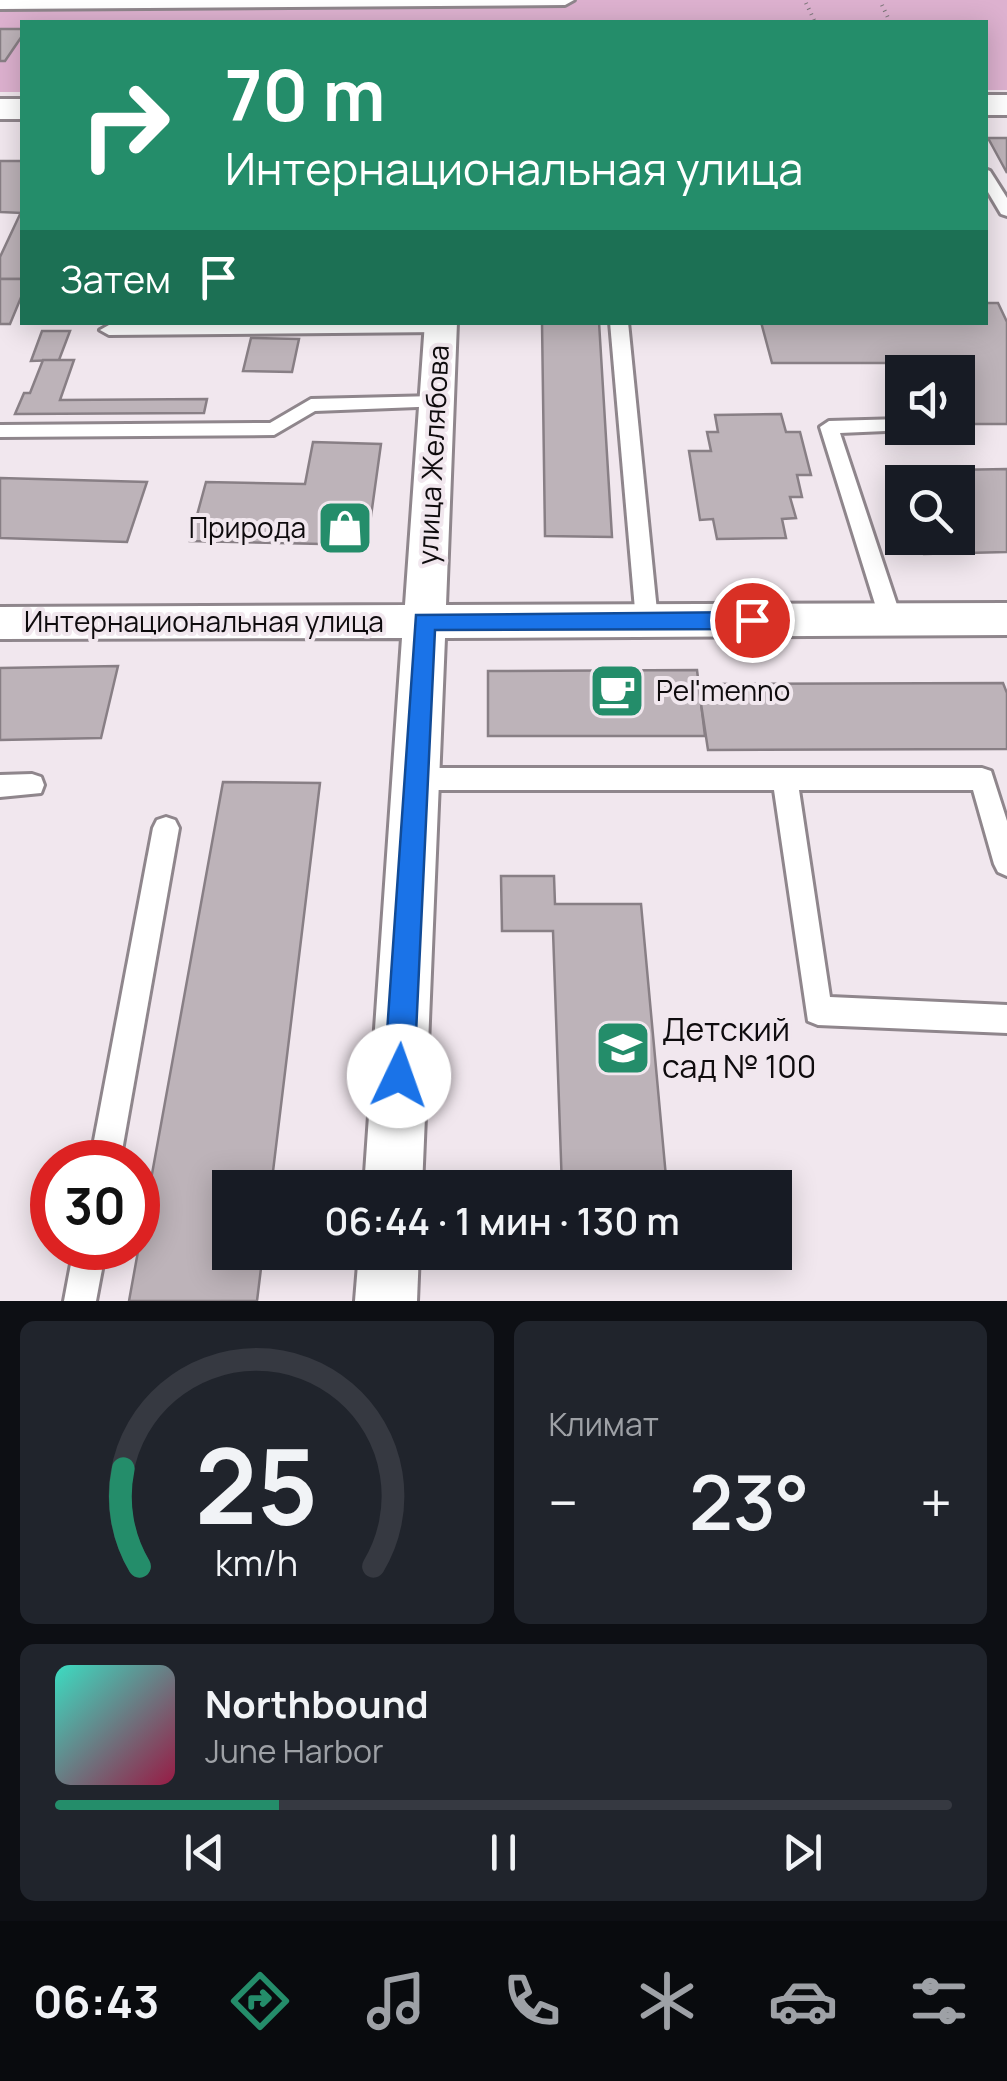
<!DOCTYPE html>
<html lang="ru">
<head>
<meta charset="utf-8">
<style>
	body { margin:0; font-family:Manrope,sans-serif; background:#20242c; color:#f1f3f6; height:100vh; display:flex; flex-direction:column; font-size:38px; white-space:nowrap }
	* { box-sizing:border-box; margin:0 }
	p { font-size:32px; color:#9ea1a6 }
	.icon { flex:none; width:55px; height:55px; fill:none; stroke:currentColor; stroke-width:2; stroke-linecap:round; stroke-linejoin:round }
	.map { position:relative; height:1301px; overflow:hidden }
	.panel { display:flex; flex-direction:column; gap:20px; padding:20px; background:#0d0f14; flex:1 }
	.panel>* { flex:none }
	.top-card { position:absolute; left:20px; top:20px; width:968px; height:305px; border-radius:0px; box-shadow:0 5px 25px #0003; background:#248d6a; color:#fff; overflow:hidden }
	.tools { position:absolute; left:885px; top:355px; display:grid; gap:20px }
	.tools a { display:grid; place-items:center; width:90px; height:90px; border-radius:0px; background:#171b24; box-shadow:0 5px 25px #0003; font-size:50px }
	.speed { position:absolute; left:30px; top:1140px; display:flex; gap:20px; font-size:50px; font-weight:700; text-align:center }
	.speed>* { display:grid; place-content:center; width:130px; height:130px; border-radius:50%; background:#171b24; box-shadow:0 5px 25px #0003; line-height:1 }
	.speed .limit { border:15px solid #d22; background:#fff; color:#111 }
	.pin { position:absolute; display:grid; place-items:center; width:85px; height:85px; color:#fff; margin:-42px; border:5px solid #fff; border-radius:50%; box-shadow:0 2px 10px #0007 }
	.me { position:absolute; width:110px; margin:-55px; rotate:3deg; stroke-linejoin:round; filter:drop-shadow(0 0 8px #0008) }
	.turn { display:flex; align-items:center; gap:35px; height:210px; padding:0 40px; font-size:45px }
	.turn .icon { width:130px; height:130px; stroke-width:2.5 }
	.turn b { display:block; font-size:70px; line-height:85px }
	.then { display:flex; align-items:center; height:95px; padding:0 40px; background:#0003; gap:20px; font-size:38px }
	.big { font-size:75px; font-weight:600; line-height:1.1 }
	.panel .card { flex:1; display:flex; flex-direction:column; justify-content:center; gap:15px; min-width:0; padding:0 35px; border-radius:15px; background:#20242c }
	.panel .dial { align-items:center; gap:0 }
	.dial svg { height:260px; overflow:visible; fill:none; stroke:#363941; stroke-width:7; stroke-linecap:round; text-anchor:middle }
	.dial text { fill:#f1f3f6; stroke:none }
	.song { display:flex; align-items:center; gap:30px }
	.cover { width:120px; height:120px; border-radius:15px; background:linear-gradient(135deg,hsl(170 70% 55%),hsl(340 70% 35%)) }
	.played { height:10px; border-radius:5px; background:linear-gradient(90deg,#248d6a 25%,#363941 25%) }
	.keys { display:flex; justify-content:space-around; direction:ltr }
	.heat { display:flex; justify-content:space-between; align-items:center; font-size:55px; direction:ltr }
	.panel .tiles { flex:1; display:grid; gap:20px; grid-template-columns:1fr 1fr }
	.card:last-child { grid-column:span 2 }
	.trip { position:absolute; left:212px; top:1170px; width:580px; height:100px; border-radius:0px; background:#171b24; box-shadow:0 5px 25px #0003; font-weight:600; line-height:100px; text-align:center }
	.menu { display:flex; height:160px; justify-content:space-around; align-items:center; background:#090b0e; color:#9ea1a6 }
	.menu .icon { width:70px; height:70px }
	.menu .active { color:#248d6a }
	.menu b { font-size:45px; color:#f1f3f6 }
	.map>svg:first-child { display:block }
</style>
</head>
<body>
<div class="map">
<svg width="1007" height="1301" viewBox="0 0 1007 1301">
	<rect width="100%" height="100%" fill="#f1e7ee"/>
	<path fill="#ddb1cf" d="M0 0H1007V90H985V22H22V92H0Z"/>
	<g fill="#bdb3b9" stroke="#887f85" stroke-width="2.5">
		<path d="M0 29H22V36L5 61H0Z"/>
		<path d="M988 138H1007V173Z"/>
		<path d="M0 161H22V213L0 212Z"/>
		<path d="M22 210V279H0V257Z"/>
		<path d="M0 279H22V295L10 324H0Z"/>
		<path d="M985 303H998L1007 322V424H958V372H938L934 363H772L761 322H985Z"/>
		<path d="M542 322H599L612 537 545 536Z"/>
		<path d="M42 331H70L59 360 31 361Z"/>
		<path d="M251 338 299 339 292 372 243 371Z"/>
		<path d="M43 360H74L60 400 207 399 204 413 15 414 24 393H30Z"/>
		<path d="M781 414 786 432H800L811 475H797L802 497H790L796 518 782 519 786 538 717 539 713 519 700 520 689 451H711L707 432H718L715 415Z"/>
		<path d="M313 442 381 444 367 545 190 541 206 482 305 484Z"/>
		<path d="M1007 469V552L924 554 918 538H958V482H902V493L895 471Z"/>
		<path d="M0 478 147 482 127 542 0 538Z"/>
		<path d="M118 666 101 738 0 740V668Z"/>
		<path d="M697 670 705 736H488V671Z"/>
		<path d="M1003 683 1007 693V749L708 750 698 684Z"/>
		<path d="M223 782 320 783 271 1188H230V1252H263L257 1301H129Z"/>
		<path d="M501 876H554L555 904H641L667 1188H562L553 931H502Z"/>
		<path d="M511 1252H567L568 1267 512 1268Z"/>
	</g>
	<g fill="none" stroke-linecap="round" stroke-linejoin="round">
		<g stroke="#8f868c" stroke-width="6">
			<g id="service">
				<path d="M985 169 990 171 1007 198V216L1001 214 985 187Z"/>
				<path d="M444 322 450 327 441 332 109 335 100 330 109 325Z"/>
				<path d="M610 322H628L658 621 647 630 636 621Z"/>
				<path d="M436 396 443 398V406L315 411 274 435 0 437V425L270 423 311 399Z"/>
				<path d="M902 419V428L909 430 840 433 902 620 891 629 880 620 820 427 829 421Z"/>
				<path d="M415 768H982L991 771 1007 821V876L998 872 994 864 973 790H799L830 997 1007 1005V1033L818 1025 808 1021 774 790H415L406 787 403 779 406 771Z"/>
				<path d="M32 774 41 777 44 785 41 793 0 797V775Z"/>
				<path d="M166 817 175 820 179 828 120 1162H90L153 828 157 820Z"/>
				<path d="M74 1248H106L96 1301H64Z"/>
			</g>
		</g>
		<g stroke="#8f868c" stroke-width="6">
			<path id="pedestrian" d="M0 0H574L565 5 0 9Z"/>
		</g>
		<g stroke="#8f868c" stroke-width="6">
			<g id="minor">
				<path d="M425 322H457L446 605 1007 603V635L445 638 422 1188H364L402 638 0 639V607L405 605Z"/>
				<path d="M359 1252H419L417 1301H355Z"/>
			</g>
		</g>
		<g stroke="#8f868c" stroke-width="6">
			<g id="tertiary">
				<rect x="985" y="95" width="22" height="20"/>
				<rect x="0" y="99" width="22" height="20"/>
			</g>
		</g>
		<g stroke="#7d777b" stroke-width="4" stroke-dasharray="1 5" stroke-linecap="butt">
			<path d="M806 3 815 22"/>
			<path d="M882 5 890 22"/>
		</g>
		<use href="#service" fill="#fff" fill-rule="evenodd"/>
		<use href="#pedestrian" fill="#fff" fill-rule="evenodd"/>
		<use href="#minor" fill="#fff" fill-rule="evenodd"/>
		<use href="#tertiary" fill="#fff" fill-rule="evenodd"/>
	</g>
	<path fill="#1a73e8" stroke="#114b97" stroke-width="2.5" d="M752 612 763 620 752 629 435 630 414 1076 409 1087 399 1091 388 1087 384 1076 416 615Z"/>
	<defs>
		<g id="shop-square" transform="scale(2.875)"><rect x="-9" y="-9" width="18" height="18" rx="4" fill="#248d6a" stroke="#f1e7ee"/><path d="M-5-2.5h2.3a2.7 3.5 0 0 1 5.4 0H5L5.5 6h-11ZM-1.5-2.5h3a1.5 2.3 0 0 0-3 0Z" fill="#fff"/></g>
		<g id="cafe-square" transform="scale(2.875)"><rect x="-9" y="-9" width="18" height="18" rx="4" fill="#248d6a" stroke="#f1e7ee"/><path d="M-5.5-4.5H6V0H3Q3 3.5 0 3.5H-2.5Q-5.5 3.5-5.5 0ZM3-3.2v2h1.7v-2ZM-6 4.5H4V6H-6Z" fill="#fff"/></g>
		<g id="school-square" transform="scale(2.875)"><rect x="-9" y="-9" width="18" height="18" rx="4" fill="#248d6a" stroke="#f1e7ee"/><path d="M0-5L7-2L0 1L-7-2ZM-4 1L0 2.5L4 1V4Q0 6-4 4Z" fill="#fff"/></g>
	</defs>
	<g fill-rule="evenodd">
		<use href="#shop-square" x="345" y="528"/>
		<use href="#cafe-square" x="617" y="691"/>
		<use href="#school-square" x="623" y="1048"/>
	</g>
	<g text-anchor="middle" stroke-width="8" stroke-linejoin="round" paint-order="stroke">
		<g font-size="28" fill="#0e0b0d" stroke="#f1e7ee">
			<text transform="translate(433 455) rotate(-87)" y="10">улица Желябова</text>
			<text x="204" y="632">Интернациональная улица</text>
		</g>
		<g font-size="28" fill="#0e0b0d" stroke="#f1e7ee" text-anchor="end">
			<text x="306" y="538">Природа</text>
			<text x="656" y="701" text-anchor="start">Pel'menno</text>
		</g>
		<g font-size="32" fill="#0e0b0d" stroke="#f1e7ee" text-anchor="start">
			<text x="662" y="1041">Детский<tspan x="662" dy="37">сад № 100</tspan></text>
		</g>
	</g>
</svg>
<div class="tools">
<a><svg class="icon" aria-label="sound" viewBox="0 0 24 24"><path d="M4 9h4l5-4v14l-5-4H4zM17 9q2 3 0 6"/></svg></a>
<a><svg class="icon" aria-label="search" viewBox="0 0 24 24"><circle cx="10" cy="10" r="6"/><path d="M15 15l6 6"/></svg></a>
</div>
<div class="speed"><div class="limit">30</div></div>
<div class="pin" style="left:752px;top:620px;background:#d93025"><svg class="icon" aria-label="arrive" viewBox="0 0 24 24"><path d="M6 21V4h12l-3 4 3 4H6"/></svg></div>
<svg class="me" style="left:399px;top:1076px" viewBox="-20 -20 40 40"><circle r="19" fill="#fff"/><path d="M0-13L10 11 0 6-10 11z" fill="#1a73e8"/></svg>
<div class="trip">06:44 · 1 мин · 130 m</div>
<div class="top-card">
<div class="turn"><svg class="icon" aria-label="right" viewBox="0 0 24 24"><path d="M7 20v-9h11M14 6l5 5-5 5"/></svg><div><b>70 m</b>Интернациональная улица</div></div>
<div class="then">Затем<svg class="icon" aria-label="arrive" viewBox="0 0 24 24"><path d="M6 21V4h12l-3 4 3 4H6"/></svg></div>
</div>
</div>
<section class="panel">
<div class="tiles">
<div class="card dial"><svg viewBox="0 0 100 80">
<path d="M14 69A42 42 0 1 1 86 69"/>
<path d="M14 69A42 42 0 0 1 9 39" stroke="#248d6a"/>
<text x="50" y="56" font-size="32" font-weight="700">25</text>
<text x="50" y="72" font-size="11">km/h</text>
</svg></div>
<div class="card"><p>Климат</p>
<div class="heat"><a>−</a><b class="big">23°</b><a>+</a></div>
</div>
<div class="card">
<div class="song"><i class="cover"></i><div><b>Northbound</b><p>June Harbor</p></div></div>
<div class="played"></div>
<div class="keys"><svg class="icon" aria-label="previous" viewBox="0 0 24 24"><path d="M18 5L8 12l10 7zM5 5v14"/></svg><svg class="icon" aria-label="pause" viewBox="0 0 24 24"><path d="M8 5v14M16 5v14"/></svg><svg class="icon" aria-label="next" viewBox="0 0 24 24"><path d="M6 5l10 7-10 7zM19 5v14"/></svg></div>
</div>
</div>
</section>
<nav class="menu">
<b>06:43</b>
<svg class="icon active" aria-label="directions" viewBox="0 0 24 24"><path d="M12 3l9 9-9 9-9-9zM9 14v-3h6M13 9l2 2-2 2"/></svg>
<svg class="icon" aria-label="music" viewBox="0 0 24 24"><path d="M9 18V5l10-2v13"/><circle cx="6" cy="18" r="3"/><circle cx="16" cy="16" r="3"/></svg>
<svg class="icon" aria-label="phone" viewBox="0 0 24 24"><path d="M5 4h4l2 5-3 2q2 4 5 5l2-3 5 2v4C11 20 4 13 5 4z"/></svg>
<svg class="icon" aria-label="climate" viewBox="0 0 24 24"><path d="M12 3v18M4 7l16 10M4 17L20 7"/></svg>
<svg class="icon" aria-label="car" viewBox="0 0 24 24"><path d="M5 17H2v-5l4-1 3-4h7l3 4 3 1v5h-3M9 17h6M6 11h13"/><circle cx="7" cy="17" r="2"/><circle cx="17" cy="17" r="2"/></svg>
<svg class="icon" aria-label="filters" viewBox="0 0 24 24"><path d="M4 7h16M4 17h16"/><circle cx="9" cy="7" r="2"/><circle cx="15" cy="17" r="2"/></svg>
</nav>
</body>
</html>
